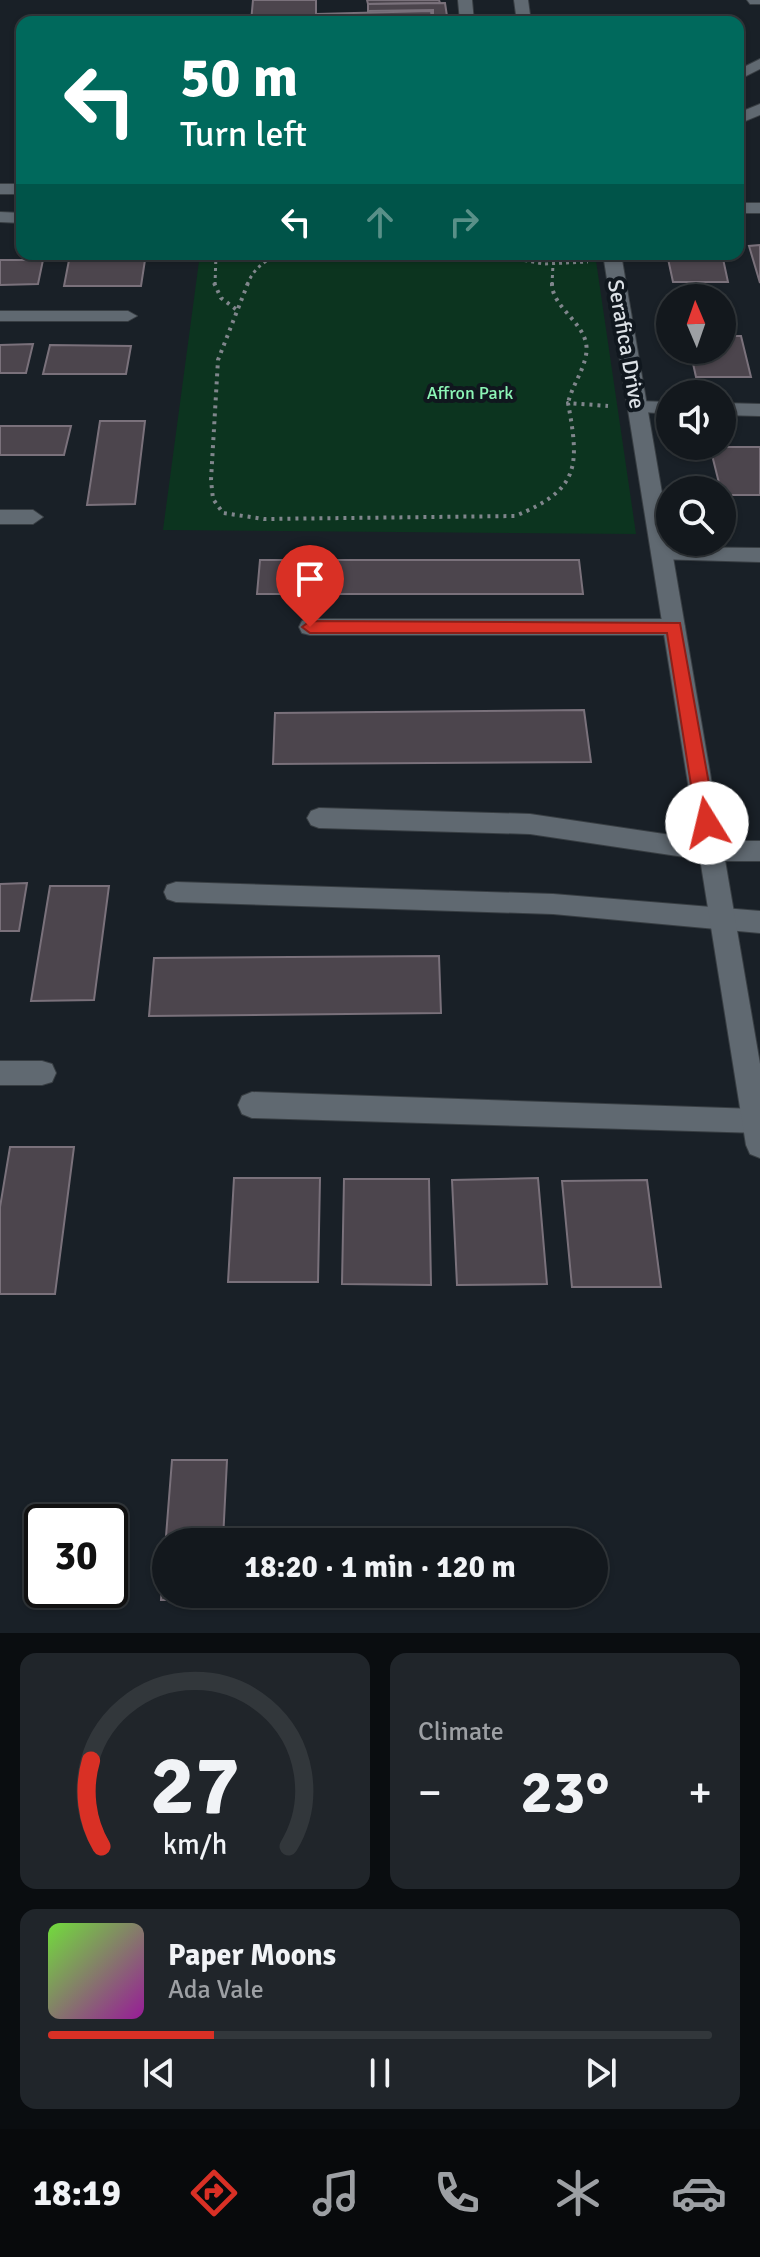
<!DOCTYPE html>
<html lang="en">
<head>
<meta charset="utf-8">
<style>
	body { margin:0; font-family:Signika,sans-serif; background:#20252a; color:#f1f3f6; height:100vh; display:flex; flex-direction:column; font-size:30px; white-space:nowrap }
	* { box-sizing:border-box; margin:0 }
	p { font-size:26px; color:#9da0a4 }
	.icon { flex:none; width:44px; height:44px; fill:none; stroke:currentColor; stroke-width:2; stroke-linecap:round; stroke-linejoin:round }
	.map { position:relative; height:1633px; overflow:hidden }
	.panel { display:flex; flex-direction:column; gap:20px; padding:20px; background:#0a0d10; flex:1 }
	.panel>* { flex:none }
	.top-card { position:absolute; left:16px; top:16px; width:728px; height:244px; border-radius:16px; box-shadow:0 2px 6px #0004,0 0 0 2px #32373b; background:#00695c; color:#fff; overflow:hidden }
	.needle { width:52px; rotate:358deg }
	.fabs { position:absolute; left:656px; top:284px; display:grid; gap:16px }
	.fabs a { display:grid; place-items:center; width:80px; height:80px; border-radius:50%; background:#13181d; box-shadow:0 2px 6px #0004,0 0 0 2px #32373b; font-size:40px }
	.speed { position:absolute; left:24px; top:1504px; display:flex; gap:16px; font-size:40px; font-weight:700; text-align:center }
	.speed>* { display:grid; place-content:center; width:104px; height:104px; border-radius:50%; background:#13181d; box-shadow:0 2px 6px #0004,0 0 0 2px #32373b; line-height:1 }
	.speed .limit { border:4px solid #111; border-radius:12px; background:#fff; color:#111 }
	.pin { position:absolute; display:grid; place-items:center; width:68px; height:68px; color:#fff; margin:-82px -34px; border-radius:50% 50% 50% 0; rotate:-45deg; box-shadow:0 0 8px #0007 }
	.pin .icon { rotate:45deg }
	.me { position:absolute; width:88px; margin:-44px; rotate:351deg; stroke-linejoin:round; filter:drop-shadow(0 0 6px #0008) }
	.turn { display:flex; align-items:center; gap:28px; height:168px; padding:0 32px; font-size:36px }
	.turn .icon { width:104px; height:104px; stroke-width:2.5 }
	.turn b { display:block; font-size:56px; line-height:68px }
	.lanes { display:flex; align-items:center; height:76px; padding:0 32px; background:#0003; justify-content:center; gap:40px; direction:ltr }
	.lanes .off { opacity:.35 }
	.big { font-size:60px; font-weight:800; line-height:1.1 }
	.panel .tile { flex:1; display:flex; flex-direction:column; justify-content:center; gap:12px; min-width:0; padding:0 28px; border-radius:16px; background:#20252a }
	.panel .dial { align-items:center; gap:0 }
	.dial svg { height:208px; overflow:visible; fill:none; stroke:#32373b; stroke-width:7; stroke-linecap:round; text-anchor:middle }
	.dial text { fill:#f1f3f6; stroke:none }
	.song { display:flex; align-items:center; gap:24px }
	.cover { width:96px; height:96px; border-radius:12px; background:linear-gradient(135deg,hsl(100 70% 55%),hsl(300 70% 35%)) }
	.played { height:8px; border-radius:4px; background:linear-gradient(90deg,#d93025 25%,#32373b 25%) }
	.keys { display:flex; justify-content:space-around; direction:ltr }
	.heat { display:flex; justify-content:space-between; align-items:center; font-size:44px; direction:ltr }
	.panel .tiles { flex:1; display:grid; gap:20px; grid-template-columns:1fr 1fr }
	.tile:last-child { grid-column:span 2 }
	.trip { position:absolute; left:152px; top:1528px; width:456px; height:80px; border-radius:40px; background:#13181d; box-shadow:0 2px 6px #0004,0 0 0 2px #32373b; font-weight:800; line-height:80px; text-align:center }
	.dock { display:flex; height:128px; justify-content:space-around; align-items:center; background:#080a0c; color:#9da0a4 }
	.dock .icon { width:56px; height:56px }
	.dock .on { color:#d93025 }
	.dock b { font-size:36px; color:#f1f3f6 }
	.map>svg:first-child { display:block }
</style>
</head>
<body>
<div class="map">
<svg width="760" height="1633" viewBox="0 0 760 1633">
	<rect width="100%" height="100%" fill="#192027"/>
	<path fill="#0c341f" d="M200 254H595L636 534 163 530Z"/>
	<g fill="#4c454d" stroke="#7a717b" stroke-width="2">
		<path d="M253 0H316V14L431 11 432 19 442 22H251Z"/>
		<path d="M367 0H439L440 3 368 4Z"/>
		<path d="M445 3 447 16H433V10L368 11V4Z"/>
		<path d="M760 245V283L749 246Z"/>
		<path d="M667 254H722L728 282H673Z"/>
		<path d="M0 260H43L38 284 0 285Z"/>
		<path d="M69 260H145L141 286H64Z"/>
		<path d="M722 336H741L751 377H696L690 350H722Z"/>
		<path d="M33 344 26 373H0V345Z"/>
		<path d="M50 345 131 346 126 374H43Z"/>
		<path d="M100 421H145L135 504 87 505Z"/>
		<path d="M0 426H71L64 455H0Z"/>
		<path d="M710 447H760V495H722Z"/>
		<path d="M260 560H579L583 594H257Z"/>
		<path d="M584 710 591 762 273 764 275 713Z"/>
		<path d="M27 883 19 931H0V884Z"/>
		<path d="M50 886H109L94 1000 31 1001Z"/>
		<path d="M439 956 441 1013 149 1016 154 958Z"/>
		<path d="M10 1147H74L55 1294H0V1207Z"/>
		<path d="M234 1178H320L318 1282H228Z"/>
		<path d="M538 1178 547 1284 457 1285 452 1180Z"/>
		<path d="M344 1179H429L431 1285 342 1284Z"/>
		<path d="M647 1180 661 1287H572L562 1181Z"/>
		<path d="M172 1460H227L223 1540 268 1542H166V1594H267L266 1600H161Z"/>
	</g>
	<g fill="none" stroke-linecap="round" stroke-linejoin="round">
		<g stroke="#383e43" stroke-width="2">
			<g id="lane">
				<path d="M458 0H472L474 22H460Z"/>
				<path d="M514 0H528L531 22H517Z"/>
				<path d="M747 0H760V4H750Z"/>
				<path d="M0 311H128L137 316 128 321H0Z"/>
				<path d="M637 401 670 402V414L630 411 628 407 630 403Z"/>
				<path d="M722 403 760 404V416L722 415Z"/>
				<path d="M0 510H33L43 517 33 524H0Z"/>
				<path d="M662 547 760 548V562L655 559 652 554 655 549Z"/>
				<path d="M310 619H674L682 621 685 627 682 633 674 635H310L302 633 299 627 302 621Z"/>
				<path d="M319 808 530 814 711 841H760V861H711L530 834 319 828 311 825 307 818 311 811Z"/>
				<path d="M176 882 553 894 760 911V933L553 914 176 902 167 899 164 892 167 885Z"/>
				<path d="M252 1092 756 1109 760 1111V1133L252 1118 242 1114 238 1105 242 1096Z"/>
			</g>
		</g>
		<g stroke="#383e43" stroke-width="2">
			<g id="street">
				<rect x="738" y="203" width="22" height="10"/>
				<path d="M603 254H621L760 1064V1158L750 1154 746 1145Z"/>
				<path d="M0 1061H42L52 1064 56 1073 52 1082 42 1085H0Z"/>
			</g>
		</g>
		<g stroke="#383e43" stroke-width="2">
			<g id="secondary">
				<path d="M760 59V69L738 80V70Z"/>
				<path d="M760 104V115L738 124V113Z"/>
				<rect x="0" y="184" width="22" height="10"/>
				<path d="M0 212 22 213V223L0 222Z"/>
			</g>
		</g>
		<g stroke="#80868c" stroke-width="3" stroke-dasharray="3 4" stroke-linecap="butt">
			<path d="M490 254 543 264 588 262"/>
			<path d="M215 285 216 254"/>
			<path d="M247 285C254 267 268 257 286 254"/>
			<path d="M552 285 553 264"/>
		</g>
		<g stroke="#80868c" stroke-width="4" stroke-dasharray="3 5" stroke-linecap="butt">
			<path d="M214 283 221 298 237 310"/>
			<path d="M248 283 218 360 211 480 213 499 223 513 264 519 515 516C579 490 580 467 568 403L608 406"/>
			<path d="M552 283C551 309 592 325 586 355 583 372 572 386 568 403"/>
		</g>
		<use href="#lane" fill="#606971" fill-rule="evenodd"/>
		<use href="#street" fill="#606971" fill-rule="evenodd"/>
		<use href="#secondary" fill="#606971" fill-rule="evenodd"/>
	</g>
	<path fill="#d93025" stroke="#8d1f18" stroke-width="2" d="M310 621 680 623 716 823 707 830 697 823 667 633H310L302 627Z"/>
	<g text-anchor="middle" stroke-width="8" stroke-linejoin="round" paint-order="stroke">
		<g font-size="18" fill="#8cf6b6" stroke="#10171e">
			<text x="470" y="399">Affron Park</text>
		</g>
		<g font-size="22" fill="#dce1e6" stroke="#10171e">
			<text transform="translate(627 344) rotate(80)" y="8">Serafica Drive</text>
		</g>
	</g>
</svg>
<div class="fabs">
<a><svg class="needle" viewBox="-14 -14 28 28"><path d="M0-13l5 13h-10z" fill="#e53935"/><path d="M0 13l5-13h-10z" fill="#9da0a4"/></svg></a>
<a><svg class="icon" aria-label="sound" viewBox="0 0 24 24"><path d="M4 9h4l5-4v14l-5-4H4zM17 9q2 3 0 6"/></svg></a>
<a><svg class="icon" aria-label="search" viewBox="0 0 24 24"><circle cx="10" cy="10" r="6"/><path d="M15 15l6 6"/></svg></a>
</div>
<div class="speed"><div class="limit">30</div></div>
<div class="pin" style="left:310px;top:627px;background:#d93025"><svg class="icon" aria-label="arrive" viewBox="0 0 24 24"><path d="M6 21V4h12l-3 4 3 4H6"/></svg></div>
<svg class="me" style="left:707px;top:823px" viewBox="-20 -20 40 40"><circle r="19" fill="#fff"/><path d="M0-13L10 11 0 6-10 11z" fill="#d93025"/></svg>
<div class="trip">18:20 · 1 min · 120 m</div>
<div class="top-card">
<div class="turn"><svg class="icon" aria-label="left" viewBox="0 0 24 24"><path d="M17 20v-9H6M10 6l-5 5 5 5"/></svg><div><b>50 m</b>Turn left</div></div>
<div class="lanes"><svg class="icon" aria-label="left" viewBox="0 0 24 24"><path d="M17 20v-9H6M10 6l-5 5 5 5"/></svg><svg class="icon off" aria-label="ahead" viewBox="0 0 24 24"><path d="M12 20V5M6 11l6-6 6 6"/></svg><svg class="icon off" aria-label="right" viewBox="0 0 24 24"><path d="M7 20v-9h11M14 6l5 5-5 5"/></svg></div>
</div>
</div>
<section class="panel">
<div class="tiles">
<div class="tile dial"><svg viewBox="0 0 100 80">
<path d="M14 69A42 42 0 1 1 86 69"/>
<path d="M14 69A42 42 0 0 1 10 36" stroke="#d93025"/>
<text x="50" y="56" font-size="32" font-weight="700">27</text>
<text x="50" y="72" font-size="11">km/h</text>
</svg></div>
<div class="tile"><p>Climate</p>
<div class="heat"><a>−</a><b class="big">23°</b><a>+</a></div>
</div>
<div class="tile">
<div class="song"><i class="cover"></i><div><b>Paper Moons</b><p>Ada Vale</p></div></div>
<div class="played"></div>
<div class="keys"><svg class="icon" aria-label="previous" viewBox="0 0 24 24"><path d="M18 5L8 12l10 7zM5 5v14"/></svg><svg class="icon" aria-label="pause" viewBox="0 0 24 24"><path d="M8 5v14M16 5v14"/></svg><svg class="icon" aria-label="next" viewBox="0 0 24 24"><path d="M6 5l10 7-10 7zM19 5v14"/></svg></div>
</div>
</div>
</section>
<nav class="dock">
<b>18:19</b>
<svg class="icon on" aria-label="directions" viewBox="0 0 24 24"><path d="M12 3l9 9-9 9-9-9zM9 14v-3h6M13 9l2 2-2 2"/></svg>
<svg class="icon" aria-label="music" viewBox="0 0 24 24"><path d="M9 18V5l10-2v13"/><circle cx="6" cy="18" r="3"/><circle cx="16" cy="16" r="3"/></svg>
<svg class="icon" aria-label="phone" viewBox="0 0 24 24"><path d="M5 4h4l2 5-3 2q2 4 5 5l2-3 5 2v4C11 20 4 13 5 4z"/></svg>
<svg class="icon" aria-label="climate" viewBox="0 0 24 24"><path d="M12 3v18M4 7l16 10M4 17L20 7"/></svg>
<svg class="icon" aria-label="car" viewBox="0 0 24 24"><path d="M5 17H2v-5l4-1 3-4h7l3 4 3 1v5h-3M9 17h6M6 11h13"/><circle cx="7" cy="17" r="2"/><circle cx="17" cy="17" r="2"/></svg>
</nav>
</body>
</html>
